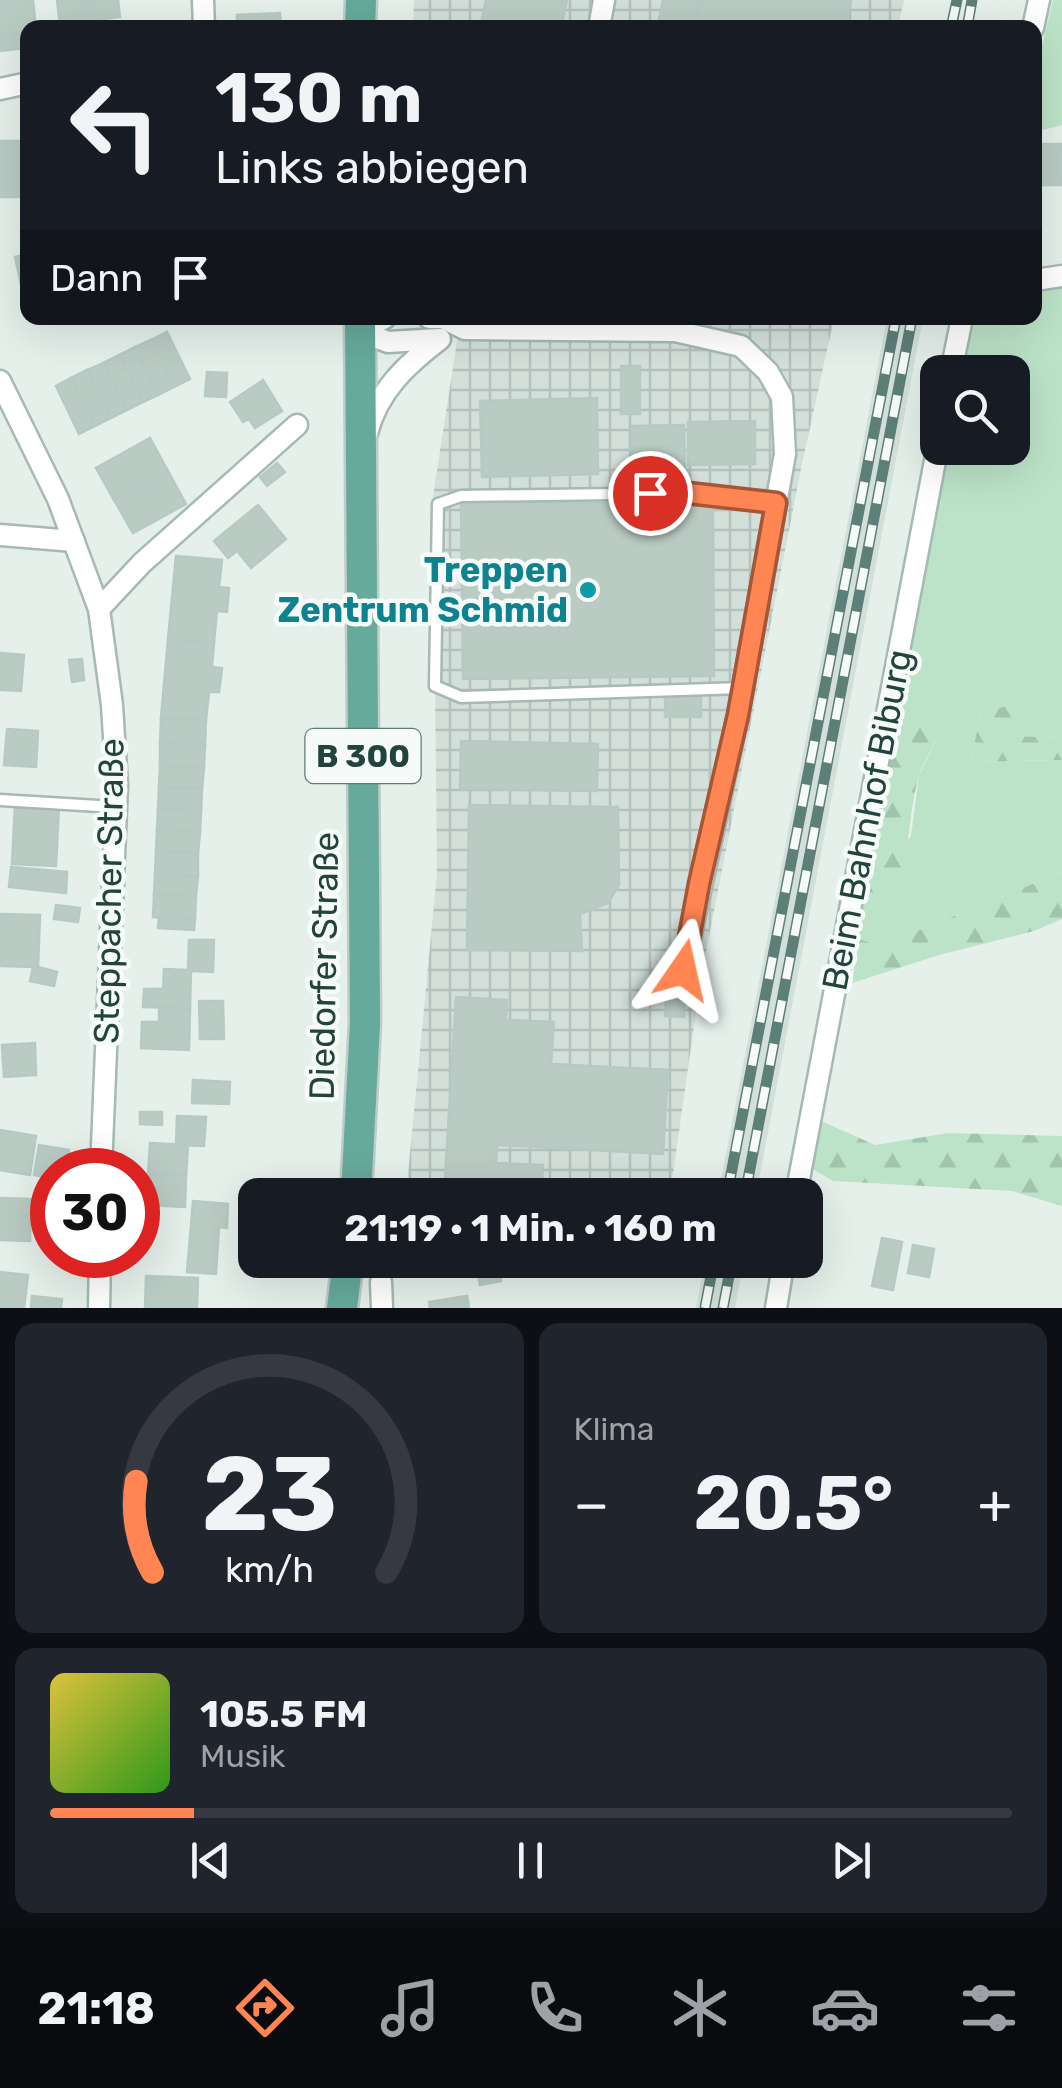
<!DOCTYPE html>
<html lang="de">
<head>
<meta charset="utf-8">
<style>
	body { margin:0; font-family:Rubik,sans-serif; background:#20242c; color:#f1f3f6; height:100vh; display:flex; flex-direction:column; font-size:38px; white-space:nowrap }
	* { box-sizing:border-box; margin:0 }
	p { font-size:32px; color:#9ea1a6 }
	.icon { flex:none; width:55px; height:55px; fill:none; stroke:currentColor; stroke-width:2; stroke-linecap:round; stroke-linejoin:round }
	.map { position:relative; height:1308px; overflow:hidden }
	.side { display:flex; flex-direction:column; gap:15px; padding:15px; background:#0d0f14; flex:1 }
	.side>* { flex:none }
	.top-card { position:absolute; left:20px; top:20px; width:1022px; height:305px; border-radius:20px; box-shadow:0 10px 40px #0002; background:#171b24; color:#f1f3f6; overflow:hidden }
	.fabs { position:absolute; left:920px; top:355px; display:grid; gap:20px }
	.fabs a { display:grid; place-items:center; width:110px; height:110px; border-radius:20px; background:#171b24; box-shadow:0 10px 40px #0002; font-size:50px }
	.speed { position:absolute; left:30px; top:1148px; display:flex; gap:20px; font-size:50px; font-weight:700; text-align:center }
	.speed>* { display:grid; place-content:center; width:130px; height:130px; border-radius:50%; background:#171b24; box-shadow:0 10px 40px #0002; line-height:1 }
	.speed .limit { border:15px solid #d22; background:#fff; color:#111 }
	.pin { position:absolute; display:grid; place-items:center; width:85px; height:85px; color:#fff; margin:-42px; border:5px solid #fff; border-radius:50%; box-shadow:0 2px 10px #0007 }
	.me { position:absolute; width:110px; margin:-55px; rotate:11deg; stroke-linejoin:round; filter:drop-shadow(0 0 8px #0008) }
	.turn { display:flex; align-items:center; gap:35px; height:210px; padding:0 30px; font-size:45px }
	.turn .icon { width:130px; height:130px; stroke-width:2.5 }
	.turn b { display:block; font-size:70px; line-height:85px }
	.then { display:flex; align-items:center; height:95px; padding:0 30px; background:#0003; gap:20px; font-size:38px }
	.big { font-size:75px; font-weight:700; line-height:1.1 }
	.side .tile { flex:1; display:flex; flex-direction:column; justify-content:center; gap:15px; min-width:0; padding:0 35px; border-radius:20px; background:#20242c }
	.side .dial { align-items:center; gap:0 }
	.dial svg { height:260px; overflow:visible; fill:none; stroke:#363941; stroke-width:7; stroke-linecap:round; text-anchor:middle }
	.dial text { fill:#f1f3f6; stroke:none }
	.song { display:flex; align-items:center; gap:30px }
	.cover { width:120px; height:120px; border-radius:15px; background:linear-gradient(135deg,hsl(50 70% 55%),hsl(110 70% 35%)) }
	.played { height:10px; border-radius:5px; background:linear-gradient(90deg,#ff8553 15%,#363941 15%) }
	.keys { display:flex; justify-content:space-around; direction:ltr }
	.heat { display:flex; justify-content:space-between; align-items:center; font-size:55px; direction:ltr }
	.side .tiles { flex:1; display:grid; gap:15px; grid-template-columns:1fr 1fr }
	.tile:last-child { grid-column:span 2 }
	.trip { position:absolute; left:238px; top:1178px; width:585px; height:100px; border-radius:20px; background:#171b24; box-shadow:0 10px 40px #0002; font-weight:700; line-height:100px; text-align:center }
	.tab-bar { display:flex; height:160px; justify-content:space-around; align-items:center; background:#090b0e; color:#9ea1a6 }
	.tab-bar .icon { width:70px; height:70px }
	.tab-bar .on { color:#ff8553 }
	.tab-bar b { font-size:45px; color:#f1f3f6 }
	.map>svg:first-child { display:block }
</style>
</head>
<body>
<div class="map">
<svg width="1062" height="1308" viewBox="0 0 1062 1308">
	<defs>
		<pattern id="industrial-grid" width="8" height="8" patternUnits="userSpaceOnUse" patternTransform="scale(2.5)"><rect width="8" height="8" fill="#d3e0da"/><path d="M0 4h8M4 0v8" fill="none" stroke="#b5c1bc"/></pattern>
		<pattern id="forest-firs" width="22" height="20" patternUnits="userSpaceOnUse" patternTransform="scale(2.5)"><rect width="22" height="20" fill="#bce3c8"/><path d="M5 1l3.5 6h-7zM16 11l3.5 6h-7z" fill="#a1c4ad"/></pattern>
	</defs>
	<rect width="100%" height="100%" fill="#e5f0eb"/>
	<g fill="#d3e0da">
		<path d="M887 318H923L756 1195H718Z"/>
		<path d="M705 1260H744L735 1308H696Z"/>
	</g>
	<g fill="url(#industrial-grid)">
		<path d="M414 0H904L898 27 413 28Z"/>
		<path d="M458 318H834L802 464 701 977 670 1195H406L437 873 433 496 458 335Z"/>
	</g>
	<g fill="#bce3c8">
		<path d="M1053 0H1062V125L1035 132V75Z"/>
		<path d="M1062 283V738L1018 736 1016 704 980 714 971 762 1062 760V872L880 946 859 939 854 909 911 836 919 776 936 740 895 708 950 448H1012V372H964L972 318H1035V289Z"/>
	</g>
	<g fill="url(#forest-firs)">
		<path d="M1017 703 1018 736 1062 738V760L971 762 980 714Z"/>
		<path d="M895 708 926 719 936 740C931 751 923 763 919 776 904 826 916 873 873 913L854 909Z"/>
		<path d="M1062 872V919L1034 931 939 955 852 983 859 939 880 946Z"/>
		<path d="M819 1120 875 1145 948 1133 1062 1136V1206L1012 1191 833 1181 811 1168Z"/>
	</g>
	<g fill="#bacbc4" stroke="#b6cac3" stroke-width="2.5">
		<path d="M0 0H33L36 28H28V48L0 51Z"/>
		<path d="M57 0H87L90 21 60 25Z"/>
		<path d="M87 0H118L120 17 90 21Z"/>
		<path d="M486 0H567L561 28H480Z"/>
		<path d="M663 0H700L694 28 658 24Z"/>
		<path d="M700 0H851L845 28H694Z"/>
		<path d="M280 13 281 28H237V15Z"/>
		<rect x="0" y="141" width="23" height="56"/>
		<rect x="1035" y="144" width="27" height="41"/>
		<path d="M28 254V311L27 312 15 257Z"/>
		<path d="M167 332 190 379 174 387 151 340Z"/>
		<path d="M151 340 174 387 158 395 135 347Z"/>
		<path d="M135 347 158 395 143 402 119 355Z"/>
		<path d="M119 355 143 402 127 410 103 363Z"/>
		<path d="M103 363 127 410 111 418 87 370Z"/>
		<rect x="621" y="366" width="19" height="48"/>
		<path d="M87 370 111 418 95 426 71 378Z"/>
		<path d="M207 372 227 373 226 397 205 396Z"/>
		<path d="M71 378 95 426 79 434 56 386Z"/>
		<path d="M263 380 282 411 255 428 249 419 243 422 230 402Z"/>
		<path d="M597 398 598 474 482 477 480 401Z"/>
		<path d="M755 421V464L688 465V422Z"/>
		<path d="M684 425 685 472H631V426Z"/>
		<path d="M150 438 168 471 114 500 96 468Z"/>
		<path d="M277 463 285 472 267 486 260 477Z"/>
		<path d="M168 471 186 504 133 533 114 500Z"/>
		<path d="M713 502 714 676 463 679 461 504Z"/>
		<path d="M258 505 286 539 251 568 237 551 228 558 214 541Z"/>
		<path d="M176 556 222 560 219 587 229 588 227 612 217 611 214 643 168 639Z"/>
		<path d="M168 639 214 643 212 667 222 668 219 692H209L206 720 161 718Z"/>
		<path d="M0 653 24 655 21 691 0 690Z"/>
		<path d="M82 659 84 680 72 682 69 660Z"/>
		<path d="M701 694V717H665V695Z"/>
		<path d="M161 718 206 720 205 745 160 743Z"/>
		<path d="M7 729 38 731 36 767 4 765Z"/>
		<path d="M461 741 598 744 597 791 460 789Z"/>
		<path d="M160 743 205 745 204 767 160 766Z"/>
		<path d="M160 766 204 767 202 789 159 787Z"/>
		<path d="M159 787 202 789 201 811 158 809Z"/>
		<path d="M15 804 59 806 56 866 12 864Z"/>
		<path d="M469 805 618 807 619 885 608 903 580 914 582 951 467 950Z"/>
		<path d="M158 809 201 811 200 832 157 829Z"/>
		<path d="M157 829 200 832 198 853 156 851Z"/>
		<path d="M156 851 198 853V876L155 874Z"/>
		<path d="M11 867 67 872 66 893 9 887Z"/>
		<path d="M155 874 198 876 196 896 154 895Z"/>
		<path d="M154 895 196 896 195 919 153 917Z"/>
		<path d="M56 905 80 908 78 922 54 919Z"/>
		<path d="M0 914 40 915 38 967 57 972 54 986 30 981 33 967 0 966Z"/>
		<path d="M159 916 195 919 194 930 158 928Z"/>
		<path d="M189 940H214L213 972 191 971 190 1008 143 1007 144 989H163L164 969 188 970Z"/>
		<path d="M666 996 685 997 684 1017 665 1016Z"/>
		<path d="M456 997 507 1000 506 1020 554 1022 551 1064 668 1070 663 1154 497 1145 496 1163 543 1165 541 1195H444Z"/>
		<path d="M199 1001H223L224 1039H200Z"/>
		<path d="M159 1007 190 1008 189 1050 141 1048 142 1022H159Z"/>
		<path d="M35 1043 36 1075 4 1077 2 1045Z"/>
		<path d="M193 1080 230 1082 229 1104 192 1103Z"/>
		<path d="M140 1112H162V1125L140 1124Z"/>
		<path d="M177 1116 206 1117 204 1146 176 1145Z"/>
		<path d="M0 1130 36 1136 30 1175 0 1170Z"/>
		<path d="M150 1143 188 1145 186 1176 148 1174Z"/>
		<path d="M39 1145 69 1150 65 1170H52V1178L34 1175Z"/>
		<path d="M148 1174 186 1176 185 1207 147 1205Z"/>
		<path d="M0 1198 31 1199 30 1241 0 1240Z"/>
		<path d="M193 1201 228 1204 227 1228 219 1227 216 1274 187 1272Z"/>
		<path d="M882 1238 902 1242 893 1290 872 1286Z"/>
		<path d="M913 1245 934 1249 929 1277 908 1273Z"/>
		<path d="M498 1266 501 1281 480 1285 477 1270Z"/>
		<path d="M0 1272 28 1275 24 1308H0Z"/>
		<path d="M146 1276 198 1278 197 1308H145Z"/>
		<path d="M32 1296 62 1299 61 1308H31Z"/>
		<path d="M467 1296 469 1308H430L429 1302Z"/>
	</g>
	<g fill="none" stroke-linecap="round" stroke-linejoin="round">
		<g stroke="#a6b9b3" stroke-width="15">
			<g id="lane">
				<path d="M743 688 461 697 435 686 438 504 461 496 688 493 776 503"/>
				<path d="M0 800 115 807"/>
			</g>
		</g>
		<g stroke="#a6b9b3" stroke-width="25">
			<g id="street">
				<path d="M203 0 204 28"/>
				<path d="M599 28 604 0"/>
				<path d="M1033 28 1039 0"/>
				<path d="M0 89 28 83"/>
				<path d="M1035 280 1062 276"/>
				<path d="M429 318H443L465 329 675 331 741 346 768 372 782 397 785 454 738 715 683 971"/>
				<path d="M360 331 388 342 439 339"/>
				<path d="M360 331 385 318"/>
				<path d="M951 372 962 318"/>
				<path d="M0 381 58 499 99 609 112 705 117 785 101 1170"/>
				<path d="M367 433C378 391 406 365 440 339"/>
				<path d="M0 535 74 541"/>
				<path d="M99 609 142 563 297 425"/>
				<path d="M796 1195 938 445"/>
				<path d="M381 1282 382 1308"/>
				<path d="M99 1308 100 1255"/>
				<path d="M776 1308 784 1260"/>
			</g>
		</g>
		<g stroke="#c1cbc8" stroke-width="35">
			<g id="primary">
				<path d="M360 28 361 0"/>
				<path d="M356 1195 365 1023 360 318"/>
				<path d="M342 1308 348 1260"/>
			</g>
		</g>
		<use href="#lane" stroke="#fff" stroke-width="10"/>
		<use href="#street" stroke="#fff" stroke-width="20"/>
		<use href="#primary" stroke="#65aa9b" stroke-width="30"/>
		<g stroke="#5c7f77" stroke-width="11">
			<g id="rail">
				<path d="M951 28 957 0"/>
				<path d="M967 28 972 0"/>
				<path d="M727 1195 896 318"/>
				<path d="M745 1195 912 318"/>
				<path d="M705 1308 714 1260"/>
				<path d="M723 1308 732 1260"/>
			</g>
		</g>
		<use href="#rail" stroke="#f6fbf9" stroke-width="8" stroke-dasharray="22" stroke-linecap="butt"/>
	</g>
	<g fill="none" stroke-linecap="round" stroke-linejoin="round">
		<g stroke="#a65636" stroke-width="25">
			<path id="route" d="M650 493H688L776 503 738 715 699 884 683 970"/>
		</g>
		<use href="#route" stroke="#ff8553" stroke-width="18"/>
	</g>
	<circle fill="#0f9aa8" stroke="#f6fbf9" stroke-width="4" cx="588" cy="590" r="10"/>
	<g text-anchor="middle" stroke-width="9" stroke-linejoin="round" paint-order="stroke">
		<rect fill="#f6fbf9" stroke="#617b75" stroke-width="2.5" x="305.5" y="729" width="115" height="54" rx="8"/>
		<g font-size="32" font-weight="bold" fill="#21443c">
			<text x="363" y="767">B 300</text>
		</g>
		<g font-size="35" font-weight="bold" fill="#0d838f" stroke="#f6fbf9" text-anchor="end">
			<text x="568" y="582">Treppen<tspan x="568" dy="40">Zentrum Schmid</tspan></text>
		</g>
		<g font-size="35" fill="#21443c" stroke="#f6fbf9">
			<text transform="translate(867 820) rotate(-79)" y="12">Beim Bahnhof Biburg</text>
			<text transform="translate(109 891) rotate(-89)" y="12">Steppacher Straße</text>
			<text transform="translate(324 966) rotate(-89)" y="12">Diedorfer Straße</text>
		</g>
	</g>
</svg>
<div class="fabs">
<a><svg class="icon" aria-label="search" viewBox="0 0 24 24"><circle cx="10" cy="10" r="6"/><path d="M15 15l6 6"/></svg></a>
</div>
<div class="speed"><div class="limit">30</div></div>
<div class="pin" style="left:650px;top:493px;background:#d93025"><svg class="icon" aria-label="arrive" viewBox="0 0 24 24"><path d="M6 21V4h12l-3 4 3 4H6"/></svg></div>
<svg class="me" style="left:683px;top:970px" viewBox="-20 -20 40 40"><path d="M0-17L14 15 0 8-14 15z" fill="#ff8553" stroke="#fff" stroke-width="4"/></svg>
<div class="trip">21:19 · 1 Min. · 160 m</div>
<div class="top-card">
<div class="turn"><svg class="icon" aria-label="left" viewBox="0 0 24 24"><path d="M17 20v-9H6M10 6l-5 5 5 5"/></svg><div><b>130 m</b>Links abbiegen</div></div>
<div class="then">Dann<svg class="icon" aria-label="arrive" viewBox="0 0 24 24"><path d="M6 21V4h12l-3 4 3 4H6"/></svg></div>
</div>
</div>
<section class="side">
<div class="tiles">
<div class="tile dial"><svg viewBox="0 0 100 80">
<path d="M14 69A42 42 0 1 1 86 69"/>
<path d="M14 69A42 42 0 0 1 9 41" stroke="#ff8553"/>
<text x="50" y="56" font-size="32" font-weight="700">23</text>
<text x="50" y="72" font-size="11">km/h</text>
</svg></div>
<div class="tile"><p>Klima</p>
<div class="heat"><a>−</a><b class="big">20.5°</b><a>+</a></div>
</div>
<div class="tile">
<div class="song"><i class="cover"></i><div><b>105.5 FM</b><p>Musik</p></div></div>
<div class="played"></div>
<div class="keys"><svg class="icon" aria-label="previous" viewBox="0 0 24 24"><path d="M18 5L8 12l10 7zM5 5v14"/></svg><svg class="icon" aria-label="pause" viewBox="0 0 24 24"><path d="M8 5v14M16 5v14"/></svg><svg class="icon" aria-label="next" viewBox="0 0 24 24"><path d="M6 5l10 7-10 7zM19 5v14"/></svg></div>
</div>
</div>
</section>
<nav class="tab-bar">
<b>21:18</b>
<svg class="icon on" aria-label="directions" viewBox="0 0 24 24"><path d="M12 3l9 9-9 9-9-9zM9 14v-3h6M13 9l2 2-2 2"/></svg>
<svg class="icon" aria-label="music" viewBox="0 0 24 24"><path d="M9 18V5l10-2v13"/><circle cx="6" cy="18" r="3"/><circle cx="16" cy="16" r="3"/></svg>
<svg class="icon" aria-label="phone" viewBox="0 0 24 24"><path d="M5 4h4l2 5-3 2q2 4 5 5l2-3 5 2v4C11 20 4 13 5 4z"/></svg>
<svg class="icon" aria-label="climate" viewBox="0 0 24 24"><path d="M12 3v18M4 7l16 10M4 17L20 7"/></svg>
<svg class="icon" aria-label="car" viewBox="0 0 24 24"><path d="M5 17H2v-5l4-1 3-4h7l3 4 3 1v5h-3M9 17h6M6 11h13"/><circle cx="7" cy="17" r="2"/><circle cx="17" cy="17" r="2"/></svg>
<svg class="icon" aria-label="filters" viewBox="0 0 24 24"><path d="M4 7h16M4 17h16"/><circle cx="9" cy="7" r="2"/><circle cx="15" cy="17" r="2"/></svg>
</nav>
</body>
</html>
